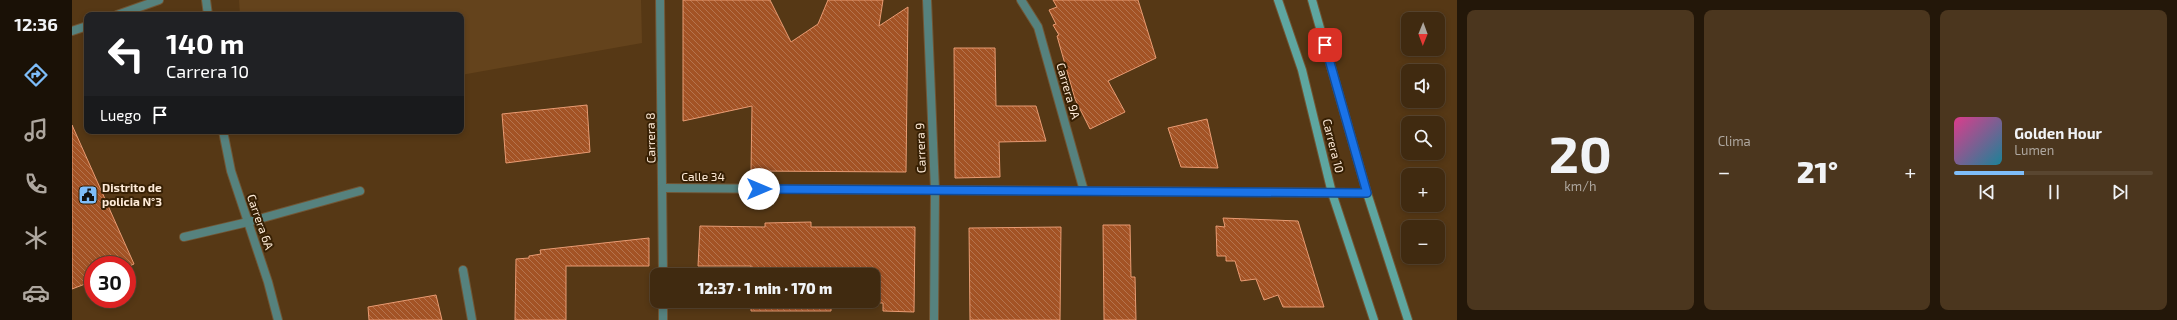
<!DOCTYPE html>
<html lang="es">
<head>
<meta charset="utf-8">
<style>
	body { margin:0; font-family:"Exo 2",sans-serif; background:#4b361e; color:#f1f3f6; height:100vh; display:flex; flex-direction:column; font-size:15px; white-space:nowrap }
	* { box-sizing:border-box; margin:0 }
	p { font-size:13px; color:#aea79f }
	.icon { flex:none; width:22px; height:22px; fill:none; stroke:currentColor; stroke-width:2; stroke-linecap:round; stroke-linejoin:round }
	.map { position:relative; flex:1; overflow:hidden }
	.details { display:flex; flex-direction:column; gap:10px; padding:10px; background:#231709; width:720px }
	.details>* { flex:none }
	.hud { position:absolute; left:12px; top:12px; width:380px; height:122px; border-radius:8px; box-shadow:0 2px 6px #0003,0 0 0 1px #594630; background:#202124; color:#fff; overflow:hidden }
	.needle { width:26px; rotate:181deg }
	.buttons { position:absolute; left:1329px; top:12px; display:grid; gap:8px }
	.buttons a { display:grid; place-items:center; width:44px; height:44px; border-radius:8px; background:#402a10; box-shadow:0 2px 6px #0003,0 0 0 1px #594630; font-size:20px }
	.speed { position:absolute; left:12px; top:256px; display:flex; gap:8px; font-size:20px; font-weight:700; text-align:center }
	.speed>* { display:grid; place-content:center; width:52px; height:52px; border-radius:50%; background:#402a10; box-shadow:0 2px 6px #0003,0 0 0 1px #594630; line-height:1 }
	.speed .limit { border:6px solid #d22; background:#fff; color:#111 }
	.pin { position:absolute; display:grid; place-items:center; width:34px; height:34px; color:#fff; margin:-17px; border-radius:8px; box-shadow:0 2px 6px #0006 }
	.me { position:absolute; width:44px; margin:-22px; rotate:90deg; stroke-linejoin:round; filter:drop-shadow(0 0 3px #0008) }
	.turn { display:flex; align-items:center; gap:14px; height:84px; padding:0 16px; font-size:18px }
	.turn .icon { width:52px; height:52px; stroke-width:2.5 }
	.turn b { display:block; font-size:28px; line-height:34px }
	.then { display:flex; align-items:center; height:38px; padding:0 16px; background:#0003; gap:8px; font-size:15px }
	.big { font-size:30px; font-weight:800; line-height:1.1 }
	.details .card { flex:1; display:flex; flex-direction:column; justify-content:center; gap:6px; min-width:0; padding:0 14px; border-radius:8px; background:#4b361e }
	.details .dial { align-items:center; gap:0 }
	.dial b { font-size:52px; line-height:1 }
	.song { display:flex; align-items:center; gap:12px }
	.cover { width:48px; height:48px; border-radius:6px; background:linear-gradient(135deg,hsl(330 70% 55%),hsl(190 70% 35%)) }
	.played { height:4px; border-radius:2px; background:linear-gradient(90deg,#7ebdf9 35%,#594630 35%) }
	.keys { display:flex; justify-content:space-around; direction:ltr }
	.heat { display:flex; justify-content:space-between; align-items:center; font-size:22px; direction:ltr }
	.details .tiles { flex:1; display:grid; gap:10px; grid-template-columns:repeat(3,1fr) }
	.trip { position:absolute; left:578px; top:268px; width:230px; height:40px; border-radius:8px; background:#402a10; box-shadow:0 2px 6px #0003,0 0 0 1px #594630; font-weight:800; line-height:40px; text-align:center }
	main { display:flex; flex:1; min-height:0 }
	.dock { display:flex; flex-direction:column; width:72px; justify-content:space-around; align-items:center; background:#1a1106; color:#aea79f }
	.dock .icon { width:28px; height:28px }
	.dock .selected { color:#7ebdf9 }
	.dock b { font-size:18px; color:#f1f3f6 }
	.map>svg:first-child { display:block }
</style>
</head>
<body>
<main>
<nav class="dock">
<b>12:36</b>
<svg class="icon selected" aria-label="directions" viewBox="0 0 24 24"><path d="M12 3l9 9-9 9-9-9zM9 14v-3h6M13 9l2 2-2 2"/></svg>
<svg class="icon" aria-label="music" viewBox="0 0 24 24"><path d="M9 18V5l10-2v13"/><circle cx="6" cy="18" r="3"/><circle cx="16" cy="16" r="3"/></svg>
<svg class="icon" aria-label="phone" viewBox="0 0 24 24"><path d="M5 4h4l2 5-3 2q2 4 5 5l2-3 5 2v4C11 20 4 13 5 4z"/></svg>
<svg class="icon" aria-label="climate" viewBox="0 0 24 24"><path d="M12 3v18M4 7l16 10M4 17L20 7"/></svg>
<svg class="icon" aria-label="car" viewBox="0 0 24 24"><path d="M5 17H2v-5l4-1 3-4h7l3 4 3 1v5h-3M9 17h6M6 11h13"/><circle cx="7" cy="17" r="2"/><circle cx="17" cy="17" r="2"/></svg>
</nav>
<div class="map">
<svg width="1385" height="320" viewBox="0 0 1385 320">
	<defs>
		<pattern id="building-back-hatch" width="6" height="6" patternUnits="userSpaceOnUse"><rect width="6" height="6" fill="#a35325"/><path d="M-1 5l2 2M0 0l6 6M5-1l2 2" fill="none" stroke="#b5744e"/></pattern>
	</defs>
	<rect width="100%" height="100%" fill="#563815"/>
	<path fill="#64431c" d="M167 0H569L570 43 389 75V15H168Z"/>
	<g fill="url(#building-back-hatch)" stroke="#e99b72">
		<path d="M611 0H698L719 42 746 24 756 0H811L807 26 836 7 834 172 679 171 680 106 611 121Z"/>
		<path d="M981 0H1066L1084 58 1036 81 1053 112 1018 129 1003 99 985 36 987 35 981 25 984 24 977 10 985 7Z"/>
		<path d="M882 48H923L924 106H964L974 141 927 142 928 177 883 178Z"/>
		<path d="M515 105 518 152 434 163 430 114Z"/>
		<path d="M1135 119 1146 168 1109 167 1096 128Z"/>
		<path d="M0 125 62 264 55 267V265H21V281L0 289Z"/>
		<path d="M1151 218 1226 221 1252 307H1211L1206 295 1192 300 1184 279 1169 281 1163 261H1154V256H1145L1144 226 1153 227Z"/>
		<path d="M739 222V227H843L842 312 811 311V303L759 302V311H679V301H801V275H679V266H626L628 226 693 227V223Z"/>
		<path d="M1031 225H1058L1059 277H1063L1064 320H1032Z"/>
		<path d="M989 227 988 320H898L897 228Z"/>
		<path d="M577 238V266H494V320H443L444 259 457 258V256L469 254 468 250Z"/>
		<path d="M364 295 370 320H297L296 307Z"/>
	</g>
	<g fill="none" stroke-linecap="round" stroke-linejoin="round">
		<g stroke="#715534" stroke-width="10">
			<g id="street">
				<path d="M134 0 136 15"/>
				<path d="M588 0 591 275"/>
				<path d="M855 0 863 190 862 320"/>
				<path d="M949 0 966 27 1012 191"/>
				<path d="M45 15 87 0"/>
				<path d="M0 31 15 26"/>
				<path d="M151 131 159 171 196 282 206 320"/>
				<path d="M591 188 1295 193"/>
				<path d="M112 237 176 222 288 191"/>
				<path d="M391 270 400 320"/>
				<path d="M591 320V301"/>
			</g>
		</g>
		<g stroke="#715534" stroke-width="10">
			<g id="secondary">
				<path d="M1206 0 1230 70 1260 193 1302 320"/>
				<path d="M1240 0 1295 193 1336 320"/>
			</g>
		</g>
		<use href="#street" stroke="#56827e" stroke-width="8"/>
		<use href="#secondary" stroke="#5ea6a0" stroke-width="8"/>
	</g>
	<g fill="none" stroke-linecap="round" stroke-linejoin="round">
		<g stroke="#114b97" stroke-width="10">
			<path id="route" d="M687 189 1295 193 1253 45"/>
		</g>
		<use href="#route" stroke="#1a73e8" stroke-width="7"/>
	</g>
	<defs>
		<g id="civic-square" transform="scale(1)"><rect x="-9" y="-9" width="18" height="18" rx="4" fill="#7ebdf9" stroke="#372004"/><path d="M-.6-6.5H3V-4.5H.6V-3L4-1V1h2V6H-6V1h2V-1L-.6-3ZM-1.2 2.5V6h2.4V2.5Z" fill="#111"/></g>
	</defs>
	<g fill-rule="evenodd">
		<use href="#civic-square" x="16" y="195"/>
	</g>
	<g text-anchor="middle" stroke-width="4" stroke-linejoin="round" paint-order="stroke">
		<g font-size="12" fill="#feebd8" stroke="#372004">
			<text transform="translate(996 91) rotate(74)" y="4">Carrera 9A</text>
			<text transform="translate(579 138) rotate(-91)" y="4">Carrera 8</text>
			<text transform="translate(1261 146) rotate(76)" y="4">Carrera 10</text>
			<text transform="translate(849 148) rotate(-92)" y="4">Carrera 9</text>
			<text x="631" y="181">Calle 34</text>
			<text transform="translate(188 222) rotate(71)" y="4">Carrera 6A</text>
		</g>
		<g font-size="12" font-weight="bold" fill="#feebd8" stroke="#372004" text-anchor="start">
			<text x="30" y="192">Distrito de<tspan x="30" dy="14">policia N°3</tspan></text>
		</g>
	</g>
</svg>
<div class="buttons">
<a><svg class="needle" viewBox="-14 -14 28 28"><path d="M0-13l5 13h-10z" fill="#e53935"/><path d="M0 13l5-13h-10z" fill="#aea79f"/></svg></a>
<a><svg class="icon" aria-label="sound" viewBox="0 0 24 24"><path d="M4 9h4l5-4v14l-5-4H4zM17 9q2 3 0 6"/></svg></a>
<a><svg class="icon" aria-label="search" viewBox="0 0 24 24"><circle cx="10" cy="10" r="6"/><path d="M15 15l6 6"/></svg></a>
<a>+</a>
<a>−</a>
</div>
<div class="speed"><div class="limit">30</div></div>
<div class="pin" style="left:1253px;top:45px;background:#d93025"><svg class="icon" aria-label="arrive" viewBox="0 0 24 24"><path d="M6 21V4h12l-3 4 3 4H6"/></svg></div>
<svg class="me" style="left:687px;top:189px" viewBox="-20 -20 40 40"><circle r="19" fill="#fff"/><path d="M0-13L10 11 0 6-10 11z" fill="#1a73e8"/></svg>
<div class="trip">12:37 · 1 min · 170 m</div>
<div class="hud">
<div class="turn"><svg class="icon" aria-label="left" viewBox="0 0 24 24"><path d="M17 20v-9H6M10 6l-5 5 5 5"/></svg><div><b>140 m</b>Carrera 10</div></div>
<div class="then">Luego<svg class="icon" aria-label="arrive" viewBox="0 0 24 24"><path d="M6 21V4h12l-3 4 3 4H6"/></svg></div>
</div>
</div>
<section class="details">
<div class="tiles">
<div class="card dial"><b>20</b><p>km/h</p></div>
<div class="card"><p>Clima</p>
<div class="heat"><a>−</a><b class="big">21°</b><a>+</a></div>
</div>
<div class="card">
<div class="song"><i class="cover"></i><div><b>Golden Hour</b><p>Lumen</p></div></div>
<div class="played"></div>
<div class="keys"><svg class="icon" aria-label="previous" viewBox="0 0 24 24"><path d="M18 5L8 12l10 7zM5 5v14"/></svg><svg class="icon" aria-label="pause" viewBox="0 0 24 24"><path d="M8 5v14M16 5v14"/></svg><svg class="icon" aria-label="next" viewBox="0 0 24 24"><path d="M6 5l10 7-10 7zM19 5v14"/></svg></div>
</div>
</div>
</section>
</main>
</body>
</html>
